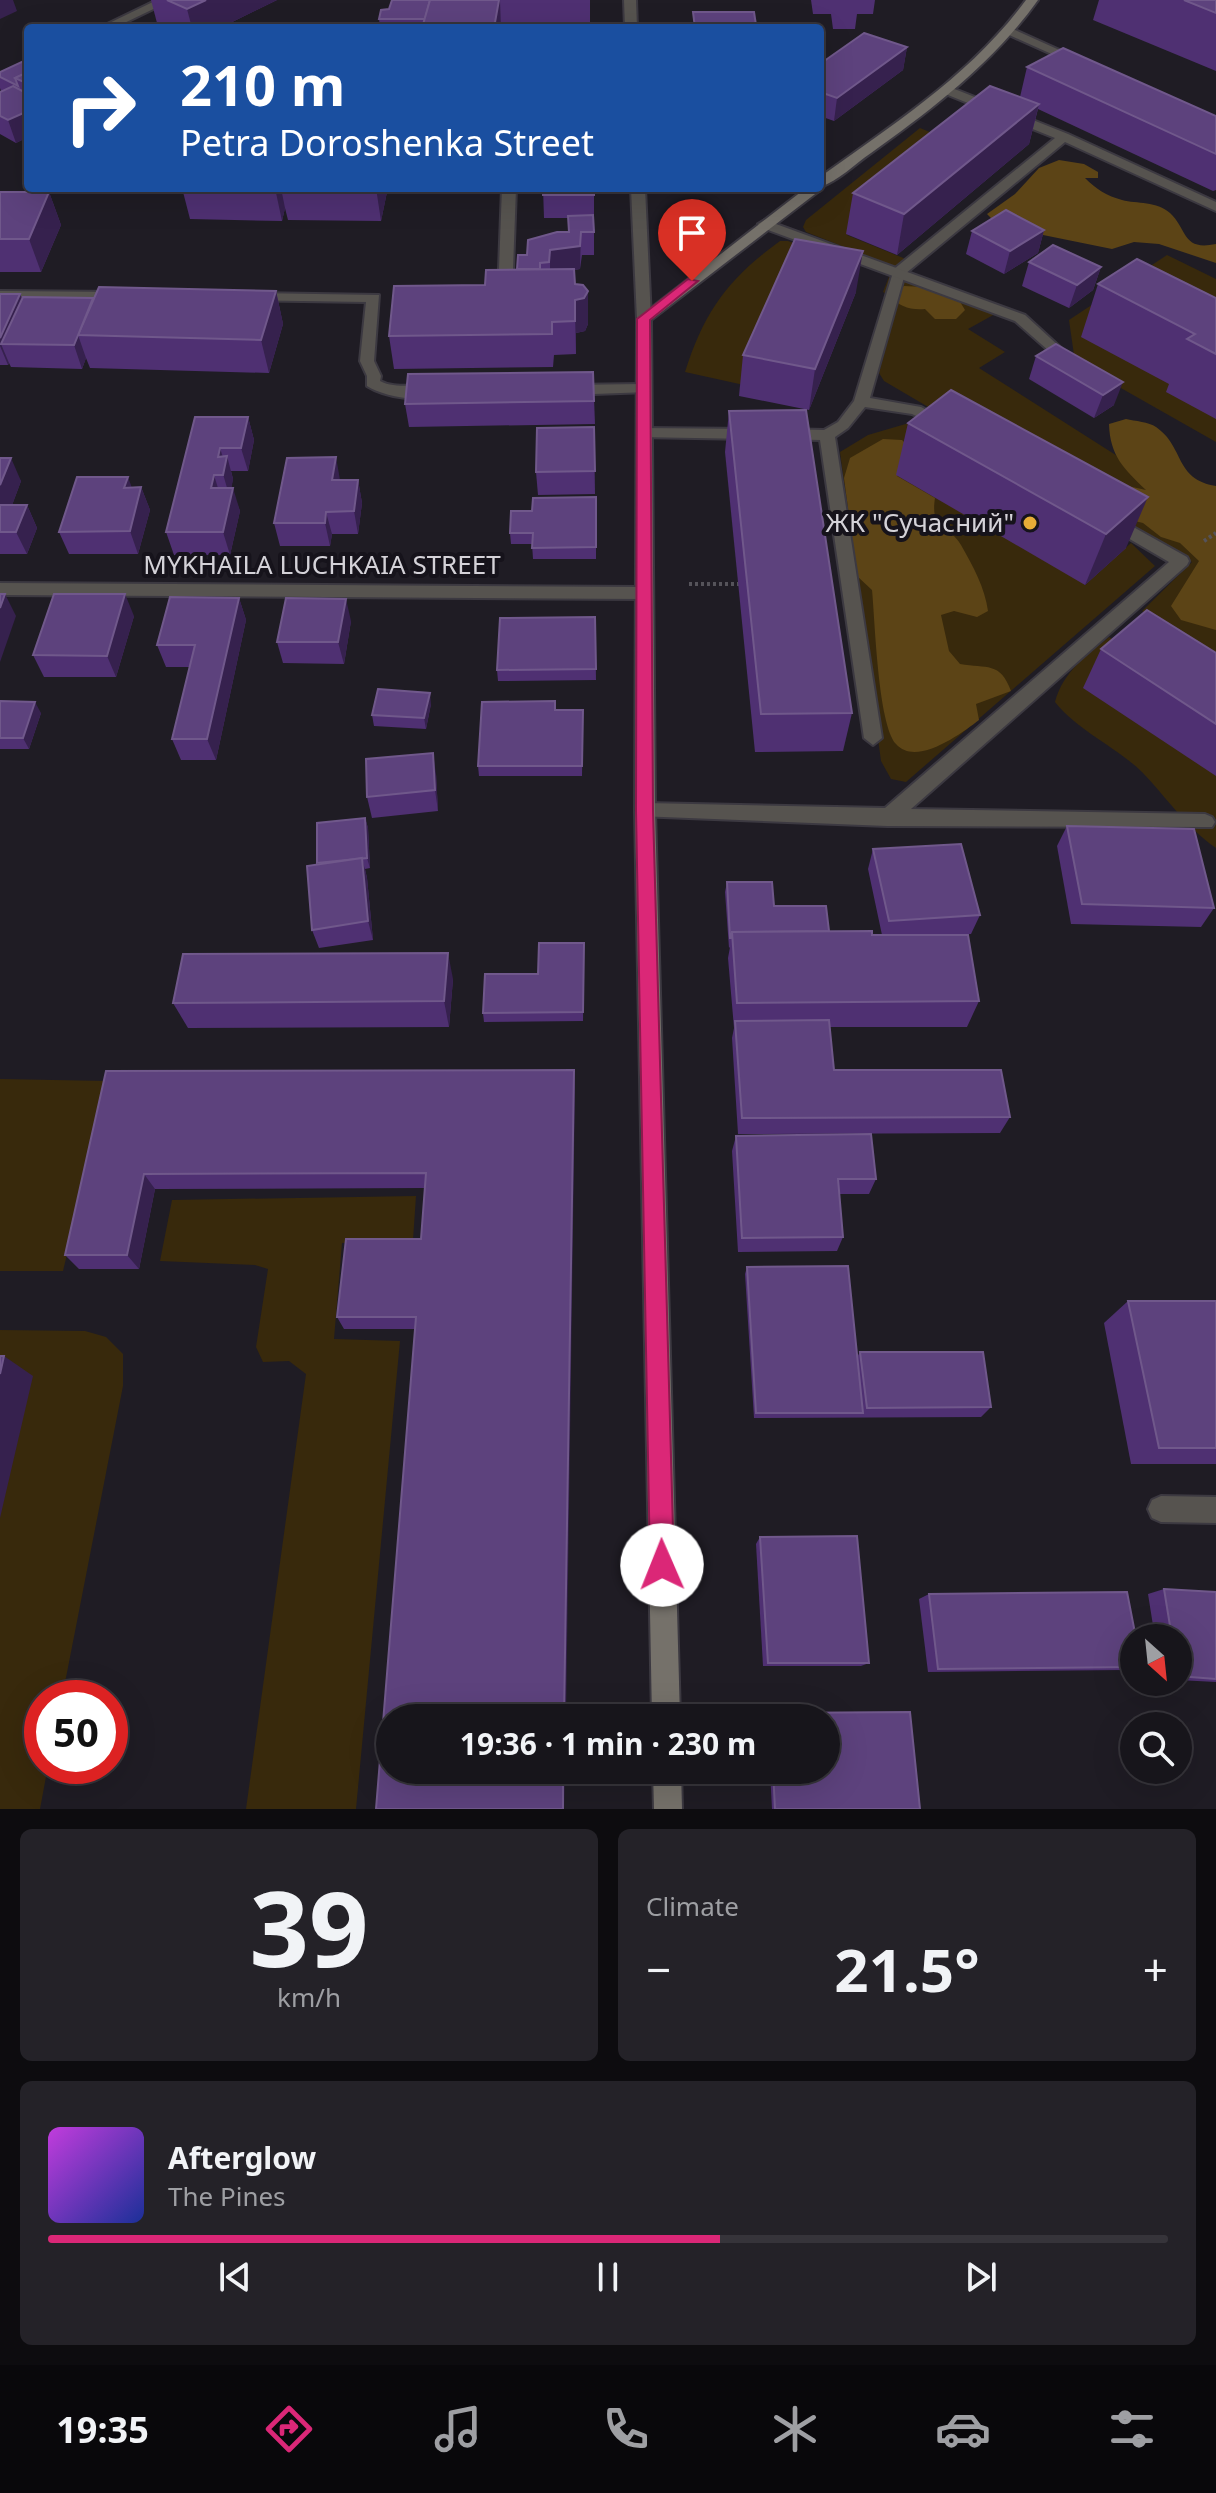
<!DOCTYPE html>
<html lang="en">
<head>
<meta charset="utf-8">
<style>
	body { margin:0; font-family:"Noto Sans",sans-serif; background:#242228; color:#f1f3f6; height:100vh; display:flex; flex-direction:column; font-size:30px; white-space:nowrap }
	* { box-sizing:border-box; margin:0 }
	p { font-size:26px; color:#9e9fa3 }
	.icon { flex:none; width:44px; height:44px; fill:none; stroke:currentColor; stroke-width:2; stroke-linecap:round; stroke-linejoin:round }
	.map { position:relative; height:1809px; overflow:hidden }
	.details { display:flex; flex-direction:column; gap:20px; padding:20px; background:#0d0c0f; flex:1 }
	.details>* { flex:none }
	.banner { position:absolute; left:24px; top:24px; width:800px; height:168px; border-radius:8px; box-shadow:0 8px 32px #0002,0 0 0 2px #36343a; background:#1a4fa0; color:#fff; overflow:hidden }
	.needle { width:52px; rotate:153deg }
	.controls { position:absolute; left:1120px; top:1624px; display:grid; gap:16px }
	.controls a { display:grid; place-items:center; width:72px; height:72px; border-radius:50%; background:#17151b; box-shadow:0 8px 32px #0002,0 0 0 2px #36343a; font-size:40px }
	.speed { position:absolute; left:24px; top:1680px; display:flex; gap:16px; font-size:40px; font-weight:700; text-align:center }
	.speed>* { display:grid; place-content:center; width:104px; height:104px; border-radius:50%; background:#17151b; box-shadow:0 8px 32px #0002,0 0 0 2px #36343a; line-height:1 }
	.speed .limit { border:12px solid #d22; background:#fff; color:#111 }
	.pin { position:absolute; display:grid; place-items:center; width:68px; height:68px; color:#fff; margin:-82px -34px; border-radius:50% 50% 50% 0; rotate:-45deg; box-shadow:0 0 8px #0007 }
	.pin .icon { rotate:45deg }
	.me { position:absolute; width:88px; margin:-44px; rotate:359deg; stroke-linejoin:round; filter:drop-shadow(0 0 6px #0008) }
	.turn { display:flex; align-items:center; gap:28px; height:168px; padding:0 24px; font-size:36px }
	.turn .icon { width:104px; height:104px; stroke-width:2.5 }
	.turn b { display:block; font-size:56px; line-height:68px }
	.big { font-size:60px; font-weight:700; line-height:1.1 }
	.details .widget { flex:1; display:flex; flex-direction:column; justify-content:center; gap:12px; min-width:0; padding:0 28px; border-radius:12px; background:#242228 }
	.details .dial { align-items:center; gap:0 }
	.dial b { font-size:104px; line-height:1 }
	.song { display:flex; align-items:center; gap:24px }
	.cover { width:96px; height:96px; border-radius:12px; background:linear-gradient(135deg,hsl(290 70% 55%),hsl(230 70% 35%)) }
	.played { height:8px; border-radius:4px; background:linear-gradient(90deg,#db2777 60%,#36343a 60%) }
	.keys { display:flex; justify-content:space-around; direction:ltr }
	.heat { display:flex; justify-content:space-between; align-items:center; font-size:44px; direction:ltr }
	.details .tiles { flex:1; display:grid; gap:20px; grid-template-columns:1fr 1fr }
	.widget:last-child { grid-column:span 2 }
	.trip { position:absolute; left:376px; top:1704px; width:464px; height:80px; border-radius:40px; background:#17151b; box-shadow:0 8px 32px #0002,0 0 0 2px #36343a; font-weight:700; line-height:80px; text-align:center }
	.dock { display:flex; height:128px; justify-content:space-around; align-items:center; background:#09080b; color:#9e9fa3 }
	.dock .icon { width:56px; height:56px }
	.dock .current { color:#db2777 }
	.dock b { font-size:36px; color:#f1f3f6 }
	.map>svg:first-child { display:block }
</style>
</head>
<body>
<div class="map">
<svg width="1216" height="1809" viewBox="0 0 1216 1809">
	<rect width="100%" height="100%" fill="#1f1c24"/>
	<g fill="#38290c">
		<path d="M920 128 959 144 847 235 918 264 908 272 806 232 803 227 806 220Z"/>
		<path d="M780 241H788L851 264 744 385 685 372C704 311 729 278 780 241Z"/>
		<path d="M1167 255 1216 279V442L1075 362 1069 320Z"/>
		<path d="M890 274 995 314 968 329 1005 352 979 368 1188 501 1216 492V657L1142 611 1192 562 884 381 879 373 899 301 883 292Z"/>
		<path d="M909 423 1085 585 1131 543 1155 566 906 782 891 779 881 761 840 452 868 435Z"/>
		<path d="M1109 637 1129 649 1216 776V848C1187 828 1166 797 1142 772 1115 746 1078 731 1055 702 1063 672 1085 657 1109 637Z"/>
		<path d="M0 1079 108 1081 63 1271H0Z"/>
		<path d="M416 1196 413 1240 342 1243 334 1339 400 1341 356 1809H246L306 1374 289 1361 263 1362 256 1347 268 1269 255 1265 160 1261 172 1200Z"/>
		<path d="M0 1330 85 1331 106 1337 123 1354V1386L62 1698H42V1766H48L40 1809H0Z"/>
	</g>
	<g fill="#5c4416">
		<path d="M1059 160 1084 164 1098 172V178H1085C1096 189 1107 196 1122 200 1137 204 1157 201 1170 213 1188 230 1182 251 1216 244V263L1159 244 1134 242 1112 249 999 226 987 214 1015 194 1039 168Z"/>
		<path d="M904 286 924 287 959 300 965 310 956 319H935L925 309C909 310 900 307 889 295Z"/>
		<path d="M1126 419C1135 421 1149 422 1156 427 1185 447 1174 479 1216 486V630L1181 620 1171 606 1199 561 1180 543 1161 537 1143 523 1114 516 1123 485 1146 490C1124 469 1110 456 1109 424Z"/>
		<path d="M883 439 902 440 909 447 897 476 935 498C930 531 948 523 961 545 973 566 985 588 988 611L977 617 954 611 941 615 949 651 960 664C987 669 1000 661 1011 691L976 704 979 720C961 734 916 767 896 744 878 724 875 621 872 590L857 576 844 478 850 458Z"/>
	</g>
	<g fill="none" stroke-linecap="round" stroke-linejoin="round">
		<g stroke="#3c3941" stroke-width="4">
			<g id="service">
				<path d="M947 86 1068 134 1216 202V211L1065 142 905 274 870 398 921 407 952 424 944 429 912 414 865 407 848 428 835 437 882 738 873 745 864 738 820 440 783 439 775 434 783 429 824 430 838 422 854 401 894 269 1055 138 943 93V87Z"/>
				<path d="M502 188H516L512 296 505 300 498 296Z"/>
				<path d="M0 291 119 292 126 296 119 300 0 299Z"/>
				<path d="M251 293 379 295 374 361 381 376 380 381C398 391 424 380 439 392 423 405 383 396 367 386V376L360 361 366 302 246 300 244 297Z"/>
				<path d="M643 384 648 386V392L567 395 560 390 567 385Z"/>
				<path d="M643 428 751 429 759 434 751 439 638 437V429Z"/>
				<path d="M1110 514 1187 557 1189 561 1187 565 911 809 1205 814 1212 817 1215 822 1212 827 887 826 638 816 635 811 638 806 645 803 885 808 1169 562 1104 524 1102 520Z"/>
				<path d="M1161 1496 1216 1497V1523L1161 1522 1152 1518 1148 1509 1152 1500Z"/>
			</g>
		</g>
		<g stroke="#3c3941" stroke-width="4">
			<g id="minor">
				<path d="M157 0H172L114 28H99Z"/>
				<path d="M624 0H636L637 28H625Z"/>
				<path d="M1007 30H1015L1086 62 1076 65 1007 34Z"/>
				<path d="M631 188H645L651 319 644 323 637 319Z"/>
				<path d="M765 220 1025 315 1061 348 1054 352 1049 351 1015 321 760 227 758 224Z"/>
			</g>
		</g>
		<g stroke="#3c3941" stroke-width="4">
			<path id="tertiary" d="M0 583 643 587 651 593 643 599 0 595Z"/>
		</g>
		<g stroke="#3c3941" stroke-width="4">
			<g id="secondary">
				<path d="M1026 0H1038C993 63 934 108 871 153 855 164 838 181 820 187V177C895 123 971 75 1026 0Z"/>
				<path d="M820 187 821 188 819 191 651 320 655 811 680 1718H652L635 811 637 319 806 188Z"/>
				<path d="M653 1770H681L682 1809H654Z"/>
			</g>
		</g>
		<g stroke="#55535a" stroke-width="4" stroke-dasharray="3 3" stroke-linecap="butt">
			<path d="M1204 541 1216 533"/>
			<path d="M689 584H739"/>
		</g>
		<use href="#service" fill="#56534f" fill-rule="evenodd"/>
		<use href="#minor" fill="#56534f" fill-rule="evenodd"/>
		<use href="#tertiary" fill="#56534f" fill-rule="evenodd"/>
		<use href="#secondary" fill="#75716a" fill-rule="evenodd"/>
	</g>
	<g fill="#4f3072">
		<path d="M151 0H277L220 28H167L157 23Z"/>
		<path d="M392 0H590V25L502 23 501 28H380L379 19 389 9Z"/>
		<path d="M811 0H875L873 14H857L855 29H833L831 14H813Z"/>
		<path d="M1099 0H1216V71L1093 20Z"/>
		<path d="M907 47 903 70 834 121 820 116V64Z"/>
		<path d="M28 59V137L16 143 0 134V92L1 91 0 88V72Z"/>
		<path d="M1027 67 1216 116V190L1213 191 1038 109 1029 144 897 255 846 234 853 193 1020 97Z"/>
		<path d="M182 188H386L387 192 381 221 288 220 285 208 282 221 190 219Z"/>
		<path d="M543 188H594V255H582L580 269 574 270 575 284 588 291V324L585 331 576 333V354L554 355 553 367 394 369 389 336 517 269 527 255 568 232V218H544Z"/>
		<path d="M0 192H49L61 225 41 272H0Z"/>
		<path d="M1044 230 1038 253 1004 274 966 254 972 231Z"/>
		<path d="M1029 262 1101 267 1093 290 1069 308 1022 286Z"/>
		<path d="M1098 284 1216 298V419L1166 392 1169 384 1081 337Z"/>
		<path d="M276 291 283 324 269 373 90 368 86 358 82 369 11 367 9 363 8 365H0V294H20L22 298 93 299Z"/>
		<path d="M856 292 809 410 739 396 743 355Z"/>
		<path d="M1056 344 1114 405 1094 418 1029 379 1036 356Z"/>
		<path d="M593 372 595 424 409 427 405 404Z"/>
		<path d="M951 390 1126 548 1085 585 896 475 908 423Z"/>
		<path d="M729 411 852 713 843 751 755 752 725 452Z"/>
		<path d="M195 417H248L254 440 248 471H231L233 479 231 488 240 511 230 555H174L166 532Z"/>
		<path d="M594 427 595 494 538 495 536 472Z"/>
		<path d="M0 458 21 481 12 505H27L37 528 27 554H0Z"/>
		<path d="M340 480H358L362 503 358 534H332L330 546H280L274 523Z"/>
		<path d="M132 487H141L150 510 138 554H69L59 532Z"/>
		<path d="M596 497V559H533L532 544H511L510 533 532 511Z"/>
		<path d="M239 598 246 620 216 760H181L172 739 190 667H166L157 645Z"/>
		<path d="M134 616 116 677H44L33 655Z"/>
		<path d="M595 617 596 680 498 681 497 670Z"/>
		<path d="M351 621 344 664 283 663 277 642Z"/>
		<path d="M1101 649 1216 653V776L1083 688Z"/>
		<path d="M0 701 41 713 29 749H0Z"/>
		<path d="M431 704 426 729 374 726 372 715Z"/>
		<path d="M555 710H583L582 776H479L478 766Z"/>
		<path d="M436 774 438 811 372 818 367 797Z"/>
		<path d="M365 818 368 828 370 868 365 869 367 878 373 940 319 948 312 930 318 864Z"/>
		<path d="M1067 826 1214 908 1201 927 1071 924 1057 846Z"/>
		<path d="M873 849 980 915 971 934 954 935 979 1001 967 1027H830L834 1070 1010 1117 1000 1133 738 1134 732 1038 734 1028 728 958 730 947 729 948 725 892 727 882 774 906 829 931 882 935 868 869Z"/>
		<path d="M584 943 583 1021 484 1022 483 1013Z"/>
		<path d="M453 979 449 1027 188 1028 173 1003Z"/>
		<path d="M106 1071 575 1087 415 1329H344L337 1317 421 1239 425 1188 155 1189 139 1269H79L65 1255Z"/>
		<path d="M736 1136 876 1179 869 1194H839L843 1237 837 1251 738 1252 732 1151Z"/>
		<path d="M747 1267 857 1357 860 1352 991 1407 981 1417 754 1418 745 1274Z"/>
		<path d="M1128 1301H1216V1464H1131L1104 1323Z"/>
		<path d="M760 1537 869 1663 861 1666H763L756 1544Z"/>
		<path d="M1164 1589 1216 1592V1682L1178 1680V1638H1155L1148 1594Z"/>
		<path d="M929 1594 1134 1638V1669L1125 1670 928 1672 919 1599Z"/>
		<path d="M910 1712 920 1809H772L770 1770H826V1718H767V1714Z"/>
	</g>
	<g fill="#36214e">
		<path d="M0 0H13L17 11 0 19Z"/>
		<path d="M206 0H277L220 28H192L187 9Z"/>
		<path d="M499 0H500L501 28H494Z"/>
		<path d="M907 47 903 70 834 121 837 98Z"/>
		<path d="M1039 104 1029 144 897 255 904 214Z"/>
		<path d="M28 111V137L16 143 8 120Z"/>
		<path d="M275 188H281L285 208 282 221Z"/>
		<path d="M376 188H386L387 192 381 221Z"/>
		<path d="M49 192 61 225 41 272 29 239Z"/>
		<path d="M1044 230 1038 253 1004 274 1010 251Z"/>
		<path d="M581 232 580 269 550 273V286V250Z"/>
		<path d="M863 251 856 292 809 410 815 369Z"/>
		<path d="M1101 267 1093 290 1069 308 1077 285Z"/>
		<path d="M574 270 575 300 588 291V324L585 331 576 333V354Z"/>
		<path d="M276 291 283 324 269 373 261 340Z"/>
		<path d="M20 294 29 318 1 344 9 363 8 365 0 346V338Z"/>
		<path d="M78 335 86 358 82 369 74 345Z"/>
		<path d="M1123 382 1114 405 1094 418 1103 395Z"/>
		<path d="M248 417 254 440 248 471 241 448Z"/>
		<path d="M220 448 225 464 227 456 233 479 230 498 218 457Z"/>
		<path d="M336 457 340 480H332Z"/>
		<path d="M11 458 21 481 4 527 0 520V485Z"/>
		<path d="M214 475 221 498 211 488Z"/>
		<path d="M128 477 136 499 124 488Z"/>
		<path d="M358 480 362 503 358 534 354 511Z"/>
		<path d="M141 487 150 510 138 554 130 531Z"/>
		<path d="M233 488 240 511 230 555 223 532Z"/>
		<path d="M1148 497 1126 548 1085 585 1106 534Z"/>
		<path d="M27 505 37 528 27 554 16 532Z"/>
		<path d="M326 512 332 534 330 546 325 523Z"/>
		<path d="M5 594 16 616 0 662V608Z"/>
		<path d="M125 594 134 616 116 677 107 656Z"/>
		<path d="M239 598 246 620 216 760 207 739Z"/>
		<path d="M346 599 351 621 344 664 338 642Z"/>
		<path d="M430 693 431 704 426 729 424 718Z"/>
		<path d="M35 702 41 713 29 749 23 738Z"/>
		<path d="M433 753 436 774 438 811 435 790Z"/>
		<path d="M365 818 368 828 370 868 367 858Z"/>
		<path d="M362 858 367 878 373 940 368 921Z"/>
		<path d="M448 953 453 979 449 1027 444 1001Z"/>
		<path d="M574 1070 575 1087 566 1718H564Z"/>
		<path d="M144 1174 155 1189 139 1269 127 1255Z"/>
		<path d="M4 1356 33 1376 0 1518V1374Z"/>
		<path d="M563 1770H565L564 1809H563Z"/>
	</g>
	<g fill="#5d427d" stroke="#70588b" stroke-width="2">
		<path d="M167 0H206L187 9Z"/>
		<path d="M392 0H430L425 19H379L381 10 389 9Z"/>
		<path d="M430 0H499L494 28H422Z"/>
		<path d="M1184 0H1216V13Z"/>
		<path d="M693 12H754L756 25H779L780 28H695Z"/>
		<path d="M864 33 907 47 837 98 820 92V64Z"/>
		<path d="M1063 48 1216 116V154L1027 67Z"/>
		<path d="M28 59V72L15 78 18 86 0 77V72Z"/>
		<path d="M28 72V84L15 78Z"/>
		<path d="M13 86 28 94V111L8 120 0 116V92Z"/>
		<path d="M990 86 1039 104 904 214 853 193Z"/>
		<rect x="543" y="188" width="51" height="7"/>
		<path d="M0 192H49L29 239H0Z"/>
		<path d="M1006 210 1044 230 1010 251 972 231Z"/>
		<path d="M593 215 594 232H581L580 246 550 250 549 262 540 263V269H517L518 255H527L528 240 557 232H569L568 216Z"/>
		<path d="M795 239 863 251 815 369 743 355Z"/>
		<path d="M1053 245 1101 267 1077 285 1029 262Z"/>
		<path d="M1137 259 1216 298V354L1187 339 1195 334 1098 284Z"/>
		<path d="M574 269 575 284 583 285 588 291 584 298 575 300V321L552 322V334L389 336 394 286 485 285 486 270Z"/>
		<path d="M99 287 276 291 261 340 78 335Z"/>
		<path d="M0 294H20L0 338Z"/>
		<path d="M23 297 93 298 74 345 1 344Z"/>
		<path d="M1056 344 1123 382 1103 395 1036 356Z"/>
		<path d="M593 372 594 401 405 404 408 374Z"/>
		<path d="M951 390 1148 497 1106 534 908 423Z"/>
		<path d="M806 410 852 713 761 714 729 411Z"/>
		<path d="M195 417H248L241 448H220L218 457 227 456 223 475H214L211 488H233L223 532H166Z"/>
		<path d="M594 427 595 471 536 472 537 428Z"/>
		<path d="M336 457 332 480H358L354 511 326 512 325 523H274L287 458Z"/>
		<path d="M0 458H11L0 485Z"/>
		<path d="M77 477H128L124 488 141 487 130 531 59 532Z"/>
		<path d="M596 497V547L532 548 533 533H510L511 511H532L533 498Z"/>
		<path d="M0 505H27L16 532H0Z"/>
		<path d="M0 594H5L0 608Z"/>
		<path d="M54 594H125L107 656 33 655Z"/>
		<path d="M170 597 239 598 207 739H172L195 645H157Z"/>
		<path d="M286 598 346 599 338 642H277Z"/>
		<path d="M1147 610 1216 653V724L1101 649Z"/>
		<path d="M595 617 596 669 497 670 500 618Z"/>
		<path d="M378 689 430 693 424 718 372 715Z"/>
		<path d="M0 701 35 702 23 738H0Z"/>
		<path d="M555 701V710H583L582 766H478L482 702Z"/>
		<path d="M433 753 435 790 367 797 366 759Z"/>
		<path d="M365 818 367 858 317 863V823Z"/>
		<path d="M1067 826 1194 829 1214 908 1082 904Z"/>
		<path d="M961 844 980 915 889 921 873 849Z"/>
		<path d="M362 858 368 921 312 930 307 866Z"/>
		<path d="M727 882H772L774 906H826L829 931 732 932 731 938H730Z"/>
		<path d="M872 931V935H968L979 1001 737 1003 732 932Z"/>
		<path d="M539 943H584L583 1012 483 1013 485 974H538Z"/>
		<path d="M448 953 444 1001 173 1003 183 954Z"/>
		<path d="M829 1020 834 1070H1001L1010 1117 742 1118 735 1021Z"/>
		<path d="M574 1070 564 1718H390V1770H563V1809H376L416 1317H337L346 1239H421L426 1173 144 1174 127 1255H65L106 1071Z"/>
		<path d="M871 1134 876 1179H838L843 1237 742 1238 736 1136Z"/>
		<path d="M848 1266 863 1413H756L747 1267Z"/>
		<path d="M1128 1301H1216V1448H1159Z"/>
		<path d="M860 1352H983L991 1407 867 1408Z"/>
		<path d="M0 1356H4L0 1374Z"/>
		<path d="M857 1536 869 1663H768L760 1537Z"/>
		<path d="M1164 1589 1216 1592V1679L1178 1676V1638H1172Z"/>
		<path d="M1127 1592 1136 1638H1134V1667L938 1669 929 1594Z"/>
		<path d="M910 1712 920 1809H775L773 1770H826V1718H769V1713Z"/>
	</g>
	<path fill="#db2777" stroke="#8e194d" stroke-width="2" d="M688 279 698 281 650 320 653 811 674 1565 671 1574 662 1577 654 1574 650 1565 636 811 637 319Z"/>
	<circle fill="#e7ac37" stroke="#16131b" stroke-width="3" cx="1030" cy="523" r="8"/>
	<g text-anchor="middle" stroke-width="8" stroke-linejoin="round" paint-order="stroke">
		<g font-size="26" fill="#d4d2d8" stroke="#16131b" text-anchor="end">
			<text x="1014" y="532">ЖК "Сучасний"</text>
		</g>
		<g font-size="26" fill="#d4d2d8" stroke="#16131b">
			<text x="322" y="574">MYKHAILA LUCHKAIA STREET</text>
		</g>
	</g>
</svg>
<div class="controls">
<a><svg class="needle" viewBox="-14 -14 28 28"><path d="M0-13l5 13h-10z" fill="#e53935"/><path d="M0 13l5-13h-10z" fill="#9e9fa3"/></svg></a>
<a><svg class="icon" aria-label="search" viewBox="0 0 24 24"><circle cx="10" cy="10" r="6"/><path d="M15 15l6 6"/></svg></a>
</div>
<div class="speed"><div class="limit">50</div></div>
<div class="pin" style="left:692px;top:281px;background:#d93025"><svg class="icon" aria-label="arrive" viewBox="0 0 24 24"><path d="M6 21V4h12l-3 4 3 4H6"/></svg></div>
<svg class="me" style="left:662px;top:1565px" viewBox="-20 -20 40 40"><circle r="19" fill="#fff"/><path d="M0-13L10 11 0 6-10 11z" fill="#db2777"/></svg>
<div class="trip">19:36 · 1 min · 230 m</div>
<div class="banner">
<div class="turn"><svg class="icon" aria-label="right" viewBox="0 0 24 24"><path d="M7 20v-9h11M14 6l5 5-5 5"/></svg><div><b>210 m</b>Petra Doroshenka Street</div></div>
</div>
</div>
<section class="details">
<div class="tiles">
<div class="widget dial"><b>39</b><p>km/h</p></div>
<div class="widget"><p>Climate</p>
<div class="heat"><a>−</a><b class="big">21.5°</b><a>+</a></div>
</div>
<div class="widget">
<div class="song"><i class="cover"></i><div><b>Afterglow</b><p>The Pines</p></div></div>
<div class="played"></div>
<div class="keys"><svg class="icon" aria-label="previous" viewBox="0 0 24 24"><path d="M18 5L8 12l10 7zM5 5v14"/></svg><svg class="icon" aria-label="pause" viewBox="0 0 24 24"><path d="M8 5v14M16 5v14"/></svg><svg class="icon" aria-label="next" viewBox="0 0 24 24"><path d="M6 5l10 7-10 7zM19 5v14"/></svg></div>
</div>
</div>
</section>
<nav class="dock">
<b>19:35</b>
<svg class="icon current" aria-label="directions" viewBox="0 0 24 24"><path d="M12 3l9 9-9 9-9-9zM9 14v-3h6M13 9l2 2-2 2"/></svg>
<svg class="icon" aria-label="music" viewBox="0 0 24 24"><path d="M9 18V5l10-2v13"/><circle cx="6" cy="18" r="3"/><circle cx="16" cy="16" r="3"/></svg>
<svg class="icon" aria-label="phone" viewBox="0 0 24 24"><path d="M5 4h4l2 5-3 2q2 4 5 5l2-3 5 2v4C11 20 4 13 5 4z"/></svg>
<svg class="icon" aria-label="climate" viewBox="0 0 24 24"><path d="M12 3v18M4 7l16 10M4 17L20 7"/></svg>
<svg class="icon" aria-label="car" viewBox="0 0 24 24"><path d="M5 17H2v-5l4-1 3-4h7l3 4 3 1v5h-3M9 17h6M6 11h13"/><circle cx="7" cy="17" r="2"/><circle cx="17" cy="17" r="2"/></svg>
<svg class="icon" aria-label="filters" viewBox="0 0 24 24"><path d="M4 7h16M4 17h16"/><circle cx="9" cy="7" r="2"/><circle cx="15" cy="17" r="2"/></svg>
</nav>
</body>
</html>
